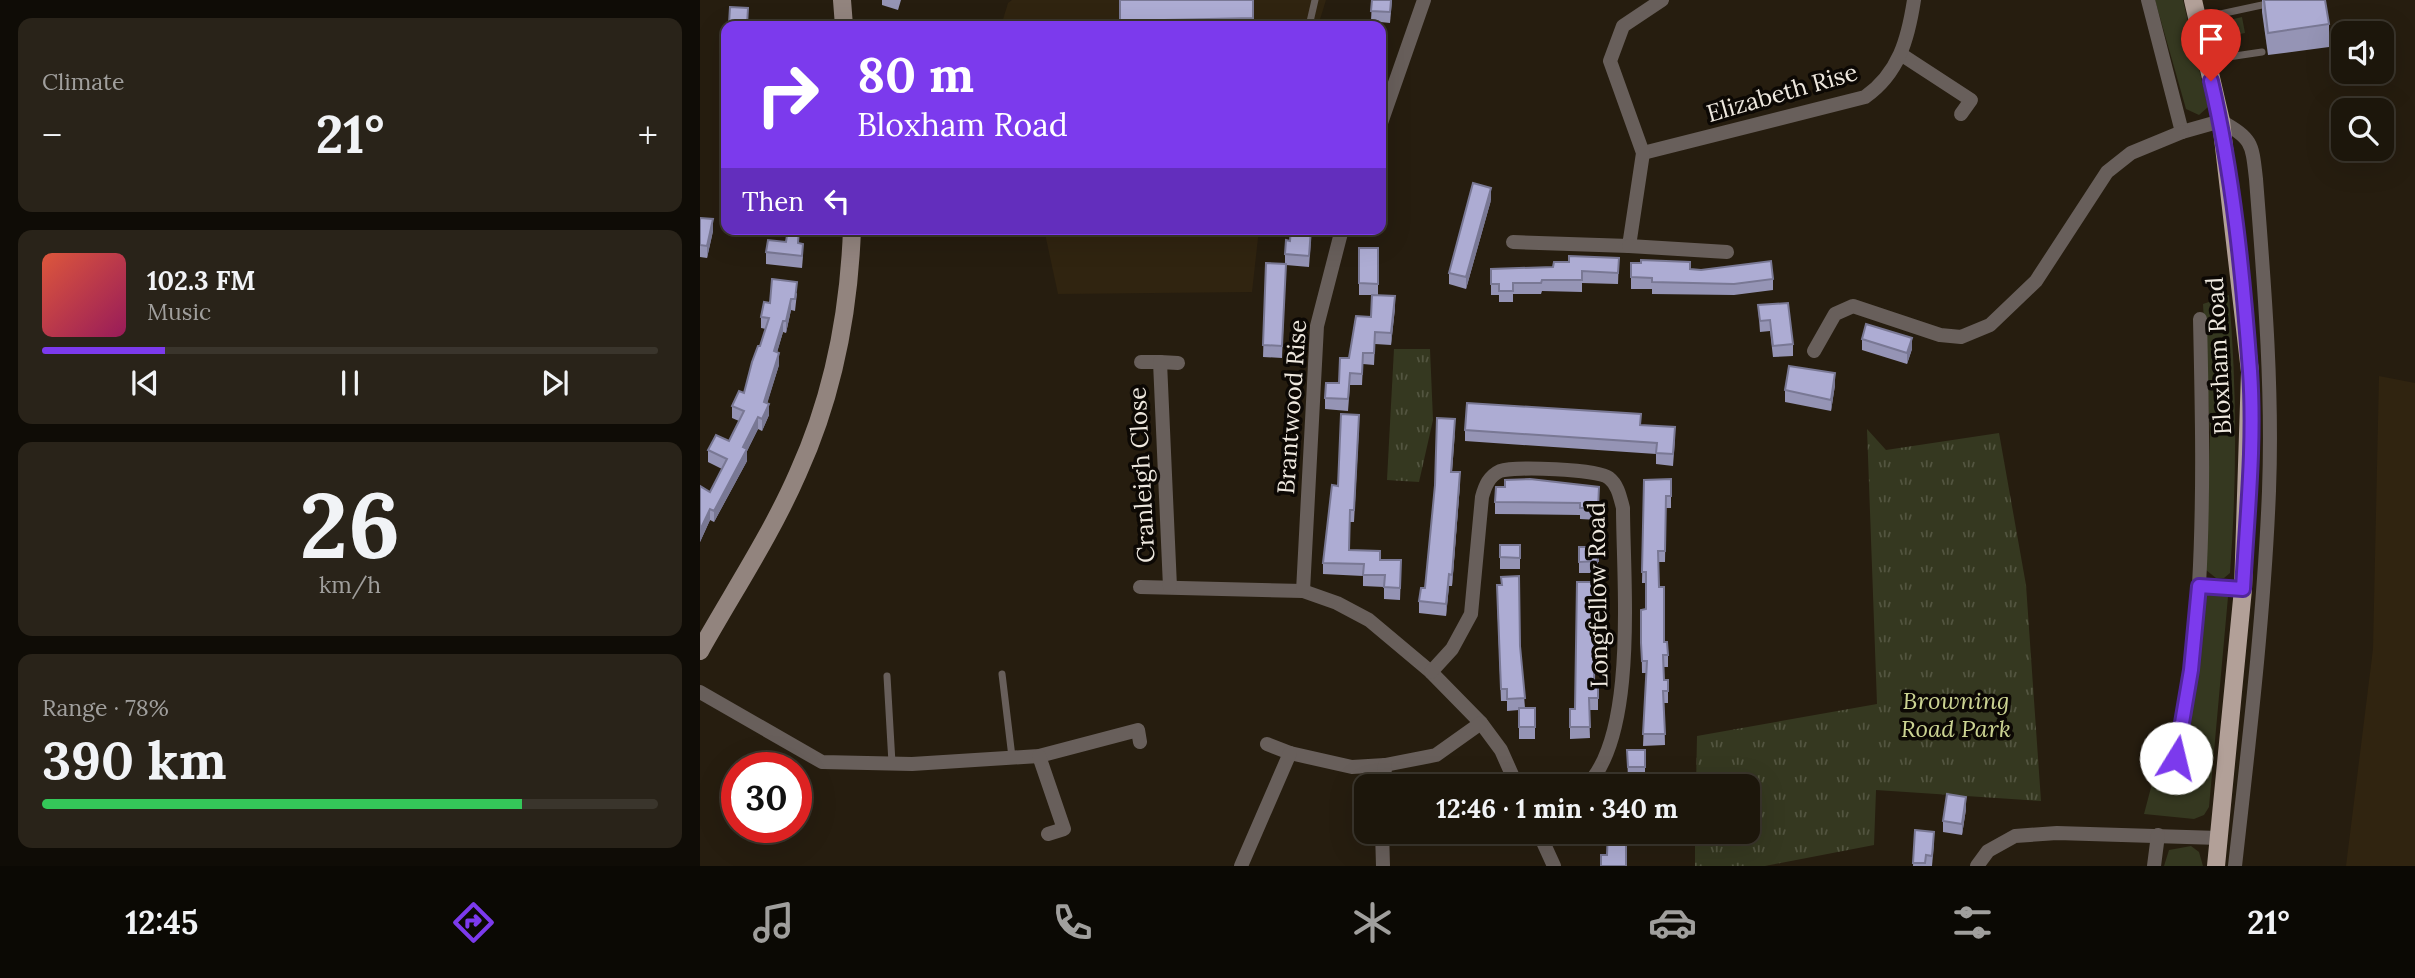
<!DOCTYPE html>
<html lang="en">
<head>
<meta charset="utf-8">
<style>
	body { margin:0; font-family:Lora,serif; background:#292319; color:#f1f3f6; height:100vh; display:flex; flex-direction:column; font-size:26px; white-space:nowrap }
	* { box-sizing:border-box; margin:0 }
	p { font-size:23px; color:#a09f9d }
	.icon { flex:none; width:38px; height:38px; fill:none; stroke:currentColor; stroke-width:2; stroke-linecap:round; stroke-linejoin:round }
	.map { position:relative; flex:1; overflow:hidden }
	.drawer { display:flex; flex-direction:column; gap:18px; padding:18px; background:#0f0c06; width:700px }
	.drawer>* { flex:none }
	.hud { position:absolute; left:21px; top:21px; width:665px; height:214px; border-radius:14px; box-shadow:0 7px 28px #0002,0 0 0 2px #3a352c; background:#7c3aed; color:#fff; overflow:hidden }
	.controls { position:absolute; left:1631px; top:21px; display:grid; gap:14px }
	.controls a { display:grid; place-items:center; width:63px; height:63px; border-radius:14px; background:#1c160b; box-shadow:0 7px 28px #0002,0 0 0 2px #3a352c; font-size:35px }
	.speed { position:absolute; left:21px; top:752px; display:flex; gap:14px; font-size:35px; font-weight:700; text-align:center }
	.speed>* { display:grid; place-content:center; width:91px; height:91px; border-radius:50%; background:#1c160b; box-shadow:0 7px 28px #0002,0 0 0 2px #3a352c; line-height:1 }
	.speed .limit { border:10px solid #d22; background:#fff; color:#111 }
	.pin { position:absolute; display:grid; place-items:center; width:60px; height:60px; color:#fff; margin:-72px -30px; border-radius:50% 50% 50% 0; rotate:-45deg; box-shadow:0 0 7px #0007 }
	.pin .icon { rotate:45deg }
	.me { position:absolute; width:77px; margin:-38px; rotate:9deg; stroke-linejoin:round; filter:drop-shadow(0 0 5px #0008) }
	.turn { display:flex; align-items:center; gap:24px; height:147px; padding:0 21px; font-size:32px }
	.turn .icon { width:91px; height:91px; stroke-width:2.5 }
	.turn b { display:block; font-size:49px; line-height:60px }
	.then { display:flex; align-items:center; height:66px; padding:0 21px; background:#0003; gap:14px; font-size:26px }
	.big { font-size:52px; font-weight:700; line-height:1.1 }
	.drawer .widget { flex:1; display:flex; flex-direction:column; justify-content:center; gap:10px; min-width:0; padding:0 24px; border-radius:14px; background:#292319 }
	.drawer .dial { align-items:center; gap:0 }
	.dial b { font-size:91px; line-height:1 }
	.song { display:flex; align-items:center; gap:21px }
	.cover { width:84px; height:84px; border-radius:10px; background:linear-gradient(135deg,hsl(10 70% 55%),hsl(330 70% 35%)) }
	.played { height:7px; border-radius:4px; background:linear-gradient(90deg,#7c3aed 20%,#3a352c 20%) }
	.keys { display:flex; justify-content:space-around; direction:ltr }
	.heat { display:flex; justify-content:space-between; align-items:center; font-size:38px; direction:ltr }
	.charge { height:10px; border-radius:5px; background:linear-gradient(90deg,#34c759 78%,#3a352c 0) }
	.trip { position:absolute; left:654px; top:774px; width:406px; height:70px; border-radius:14px; background:#1c160b; box-shadow:0 7px 28px #0002,0 0 0 2px #3a352c; font-weight:700; line-height:70px; text-align:center }
	.tab-bar { display:flex; height:112px; justify-content:space-around; align-items:center; background:#0b0904; color:#a09f9d }
	.tab-bar .icon { width:49px; height:49px }
	.tab-bar .active { color:#7c3aed }
	.tab-bar b { font-size:32px; color:#f1f3f6 }
	main { display:flex; flex:1; min-height:0 }
	.map>svg:first-child { display:block }
</style>
</head>
<body>
<main>
<section class="drawer">
<div class="widget"><p>Climate</p>
<div class="heat"><a>−</a><b class="big">21°</b><a>+</a></div>
</div>
<div class="widget">
<div class="song"><i class="cover"></i><div><b>102.3 FM</b><p>Music</p></div></div>
<div class="played"></div>
<div class="keys"><svg class="icon" aria-label="previous" viewBox="0 0 24 24"><path d="M18 5L8 12l10 7zM5 5v14"/></svg><svg class="icon" aria-label="pause" viewBox="0 0 24 24"><path d="M8 5v14M16 5v14"/></svg><svg class="icon" aria-label="next" viewBox="0 0 24 24"><path d="M6 5l10 7-10 7zM19 5v14"/></svg></div>
</div>
<div class="widget dial"><b>26</b><p>km/h</p></div>
<div class="widget"><p>Range · 78%</p><b class="big">390 km</b><div class="charge"></div></div>
</section>
<div class="map">
<svg width="1715" height="866" viewBox="0 0 1715 866">
	<defs>
		<pattern id="park-tufts" width="24" height="20" patternUnits="userSpaceOnUse" patternTransform="scale(1.75)"><rect width="24" height="20" fill="#353820"/><path d="M3 7l-1-3M5 7V3M7 7l1-3M15 17l-1-3M17 17v-4M19 17l1-3" fill="none" stroke="#535540"/></pattern>
	</defs>
	<rect width="100%" height="100%" fill="#261d0f"/>
	<g fill="#302410">
		<path d="M312 0H626L618 26H301L308 3Z"/>
		<path d="M344 229H559L552 292 358 294Z"/>
		<path d="M1679 376 1715 383V866H1646L1673 649Z"/>
	</g>
	<g fill="#353820">
		<path d="M1455 0H1483L1508 107 1499 115 1486 109Z"/>
		<path d="M1542 17 1545 33 1520 38 1517 23Z"/>
		<path d="M1529 295C1537 388 1537 480 1530 573L1524 578H1516L1506 570 1510 432 1503 304Z"/>
		<path d="M1514 589 1528 597 1509 807 1504 815 1494 819 1444 814 1459 757 1478 759 1487 746 1498 745 1499 733 1490 730 1486 721 1505 597Z"/>
		<path d="M1491 846 1499 852 1503 866H1464L1469 850Z"/>
	</g>
	<g fill="url(#park-tufts)">
		<path d="M694 349H730L733 420 719 482 687 480Z"/>
		<path d="M1167 429 1186 450 1299 433 1326 585 1341 801 1176 790 1174 845 1065 866H995V831H1048V786H996L997 736 1177 704Z"/>
	</g>
	<g fill="none" stroke-linecap="round" stroke-linejoin="round">
		<g stroke="#685f5b" stroke-width="7">
			<path d="M1497 19 1585 0"/>
			<path d="M609 26 615 0"/>
			<path d="M1508 60 1562 52"/>
			<path d="M302 674 312 757"/>
			<path d="M187 676 192 763"/>
		</g>
		<g stroke="#685f5b" stroke-width="14">
			<path d="M1448 0 1482 132 1521 121C1553 139 1552 144 1556 179 1564 282 1573 387 1569 491 1564 617 1549 741 1535 866"/>
			<path d="M1202 55 1271 100 1261 114"/>
			<path d="M681 123 724 0"/>
			<path d="M943 153 1165 97C1199 73 1208 39 1214 0"/>
			<path d="M813 242 929 246 943 153 910 61 923 26 962 0"/>
			<path d="M929 246 1027 252"/>
			<path d="M1114 351 1135 314 1153 306 1240 335 1261 337 1290 325 1336 281 1407 172 1431 153 1482 132"/>
			<path d="M441 362H460"/>
			<path d="M1499 586 1543 589"/>
			<path d="M440 587 603 591 637 603 669 620 731 672 781 723 801 750 817 786"/>
			<path d="M470 587 460 362 478 363"/>
			<path d="M603 591 617 326 642 229"/>
			<path d="M731 672 752 649 771 614 782 497C785 486 789 476 800 471 814 466 898 469 909 478 918 485 920 497 923 508 923 578 938 736 886 786"/>
			<path d="M0 692 122 762 212 764 339 756 438 730 440 742"/>
			<path d="M1479 737 1496 741"/>
			<path d="M567 744 590 753 652 767 685 765 736 755 781 723"/>
			<path d="M339 756 364 829 348 834"/>
			<path d="M1476 758C1486 701 1495 643 1499 585 1504 496 1502 408 1500 319"/>
			<path d="M684 786 685 765"/>
			<path d="M682 831 683 866"/>
			<path d="M838 831 854 866"/>
			<path d="M541 866 590 753"/>
			<path d="M1277 866 1288 851 1315 836 1357 833 1519 838"/>
			<path d="M1454 866 1458 835"/>
		</g>
		<g stroke="#92847e" stroke-width="18">
			<path d="M142 0 144 26"/>
			<path d="M0 651C33 592 71 535 98 473 133 396 149 313 152 229"/>
		</g>
		<path stroke="#b2a098" stroke-width="18" d="M1493 0 1521 121 1550 372 1543 589 1516 866"/>
	</g>
	<g fill="#9594b5">
		<path d="M182 0H201L198 10 182 5Z"/>
		<path d="M419 0H553V26H420Z"/>
		<path d="M672 0H692L690 23 671 21Z"/>
		<path d="M1562 0H1625L1629 24V47L1568 55 1562 12Z"/>
		<path d="M30 7 48 8V26H29Z"/>
		<path d="M791 200 766 289 749 284V273Z"/>
		<path d="M0 218 13 231 7 258 0 257Z"/>
		<path d="M611 239 609 267 586 265 582 358 563 357 566 263 585 264V254L590 241Z"/>
		<path d="M99 243 103 256 102 268 66 264V252Z"/>
		<path d="M659 248H678V295L695 308 691 345 675 344 674 365 663 364 662 385H650L648 411 625 409V398L639 383 671 317 672 295H659Z"/>
		<path d="M919 258 918 284 882 283V292L842 291 841 294H813V302H799V295H791V269L853 267 869 262Z"/>
		<path d="M931 263 1073 279V290L1034 295 952 294V289H931Z"/>
		<path d="M97 293 95 311 91 310 86 333 83 332 77 352 79 365 67 403 69 415 62 431 58 429 47 451V461L14 522 10 520 0 542V486L10 492 22 469 8 462V450L29 441 39 421 32 418V406L44 393 60 346 66 329 61 328V317L70 303Z"/>
		<path d="M1058 305 1093 344V356L1073 357 1070 331 1060 332Z"/>
		<path d="M1162 339 1212 349 1207 364 1162 350Z"/>
		<path d="M1135 385 1131 411 1085 402V390Z"/>
		<path d="M941 425 975 439 973 466 956 464V454L765 441V430Z"/>
		<path d="M659 426 654 522H650L649 550 680 560 701 572 700 600 684 599V587L663 586V576L623 574V563L638 486Z"/>
		<path d="M755 431 752 472 760 484 752 586H749L746 616 719 613V601L725 588Z"/>
		<path d="M971 479V508H966L965 562H958L959 587 964 642 968 655V667H963L964 680H968V703H964L965 745 943 746 946 673H942L941 610 946 609V583H942L944 480Z"/>
		<path d="M899 487 898 520 880 519V515L795 514V502Z"/>
		<rect x="800" y="545" width="20" height="24"/>
		<path d="M879 547 898 561V573H879Z"/>
		<path d="M797 597 820 646 825 708H835V739H819V710L807 711V701H801Z"/>
		<path d="M898 686V710H889L890 738 870 739V709H875L894 687Z"/>
		<path d="M927 750H945V779H928Z"/>
		<path d="M1266 809 1262 835 1243 832V821Z"/>
		<path d="M1215 830 1234 843 1232 866H1213Z"/>
	</g>
	<g fill="#797894">
		<path d="M791 188V200L766 289V277Z"/>
		<path d="M13 219V231L7 258V246Z"/>
		<path d="M695 296V308L691 345V333Z"/>
		<path d="M91 299V310L86 333V321Z"/>
		<path d="M83 321V332L74 363V351Z"/>
		<path d="M1212 338V349L1207 364V353Z"/>
		<path d="M79 353V365L64 414V402Z"/>
		<path d="M1135 373V385L1131 411V400Z"/>
		<path d="M69 404V415L62 431V419Z"/>
		<path d="M58 417V429L47 451V461L14 522V511Z"/>
		<path d="M760 472V484L752 586V575Z"/>
		<path d="M10 509V520L0 542V530Z"/>
		<path d="M749 574V586L746 616V604Z"/>
		<path d="M1266 797V809L1262 835V824Z"/>
	</g>
	<g fill="#adacd3" stroke="#797894" stroke-width="2">
		<path d="M420 0H553V18L420 21Z"/>
		<path d="M672 0H691L690 12 671 11Z"/>
		<path d="M1564 0H1625L1629 24 1568 33Z"/>
		<path d="M30 7 48 8 47 25 29 24Z"/>
		<rect x="655" y="21" width="23" height="5"/>
		<path d="M773 183 791 188 766 277 749 273Z"/>
		<path d="M0 218 13 219 7 246 0 245Z"/>
		<path d="M88 229H99L98 243 103 244 102 256 66 252 68 240 86 242Z"/>
		<path d="M591 229H611L609 256 585 254 586 240 590 241Z"/>
		<path d="M659 248H678V284L659 283Z"/>
		<path d="M869 256 919 258 918 273 882 271V280H842L841 283H813V291H799V284H791V269L853 267 854 262H869Z"/>
		<path d="M941 260 990 262V269L1001 270 1071 261 1073 279 1034 284 952 282V278L931 277V263H941Z"/>
		<path d="M566 263 586 264 582 346 563 345Z"/>
		<path d="M72 279 97 282 95 299H91L86 321H83L74 351 79 353 64 402 69 404 62 419 58 417 43 447 47 449 14 511 10 509 0 530V486L10 492 27 459 8 450 16 435 29 441 44 411 32 406 39 391 44 393 52 362 58 346H60L69 318 61 317 64 302 70 303Z"/>
		<path d="M672 295 695 296 691 333 675 332 674 353H663L662 374 650 373 648 399 625 398 626 383H639L640 358H649L656 316 671 317Z"/>
		<path d="M1088 303 1093 344 1073 346 1070 320 1060 321 1058 305Z"/>
		<path d="M1166 324 1212 338 1207 353 1162 339Z"/>
		<path d="M1089 366 1135 373 1131 400 1085 390Z"/>
		<path d="M767 403 941 414 940 425 975 427 973 454 956 453 957 443 765 430Z"/>
		<path d="M641 414 659 415 654 510H650L649 550 680 551V560H701L700 588 684 587 685 575H663L664 564 623 563 632 485 638 486Z"/>
		<path d="M737 418 755 419 751 472H760L752 575 749 574 746 604 719 601 721 588H725L735 485Z"/>
		<path d="M830 479 899 487 898 508H880V503L795 502 796 487H805V480Z"/>
		<path d="M971 479V496H966L965 551H958L959 587H964V642H967L968 655H963L964 680H968V691H963L965 734H943L947 661H942L941 643V610L946 609V572H942L944 480Z"/>
		<path d="M800 545H820V558L800 557Z"/>
		<path d="M879 547H898V561L879 562Z"/>
		<path d="M819 576 820 646 825 698 807 699V689H801L797 585H802L801 577Z"/>
		<path d="M877 582H895L894 687 898 686V698H889L890 727H870V709H875Z"/>
		<rect x="819" y="708" width="16" height="19"/>
		<path d="M927 750H945V767H928Z"/>
		<path d="M926 780V786H915V781Z"/>
		<path d="M1247 794 1266 797 1262 824 1243 821Z"/>
		<path d="M1215 830 1234 832 1232 856 1226 855 1225 863H1213Z"/>
		<path d="M908 831H926V866H901V855H907Z"/>
	</g>
	<g fill="none" stroke-linecap="round" stroke-linejoin="round">
		<g stroke="#51269a" stroke-width="18">
			<path id="route" d="M1476 758 1491 670 1499 586 1543 589C1547 517 1555 443 1550 371 1543 275 1533 175 1511 81"/>
		</g>
		<use href="#route" stroke="#7c3aed" stroke-width="12"/>
	</g>
	<g text-anchor="middle" stroke-width="7" stroke-linejoin="round" paint-order="stroke">
		<g font-size="24" fill="#eee8df" stroke="#0c0804">
			<text transform="translate(1082 93) rotate(-16)" y="8">Elizabeth Rise</text>
			<text transform="translate(1519 356) rotate(-93)" y="8">Bloxham Road</text>
			<text transform="translate(592 407) rotate(-86)" y="8">Brantwood Rise</text>
			<text transform="translate(442 475) rotate(-93)" y="8">Cranleigh Close</text>
			<text transform="translate(898 595) rotate(-91)" y="8">Longfellow Road</text>
		</g>
		<g font-size="24" font-style="italic" fill="#cbd392" stroke="#0c0804">
			<text x="1256" y="709">Browning<tspan x="1256" dy="28">Road Park</tspan></text>
		</g>
	</g>
</svg>
<div class="controls">
<a><svg class="icon" aria-label="sound" viewBox="0 0 24 24"><path d="M4 9h4l5-4v14l-5-4H4zM17 9q2 3 0 6"/></svg></a>
<a><svg class="icon" aria-label="search" viewBox="0 0 24 24"><circle cx="10" cy="10" r="6"/><path d="M15 15l6 6"/></svg></a>
</div>
<div class="speed"><div class="limit">30</div></div>
<div class="pin" style="left:1511px;top:81px;background:#d93025"><svg class="icon" aria-label="arrive" viewBox="0 0 24 24"><path d="M6 21V4h12l-3 4 3 4H6"/></svg></div>
<svg class="me" style="left:1476px;top:758px" viewBox="-20 -20 40 40"><circle r="19" fill="#fff"/><path d="M0-13L10 11 0 6-10 11z" fill="#7c3aed"/></svg>
<div class="trip">12:46 · 1 min · 340 m</div>
<div class="hud">
<div class="turn"><svg class="icon" aria-label="right" viewBox="0 0 24 24"><path d="M7 20v-9h11M14 6l5 5-5 5"/></svg><div><b>80 m</b>Bloxham Road</div></div>
<div class="then">Then<svg class="icon" aria-label="left" viewBox="0 0 24 24"><path d="M17 20v-9H6M10 6l-5 5 5 5"/></svg></div>
</div>
</div>
</main>
<nav class="tab-bar">
<b>12:45</b>
<svg class="icon active" aria-label="directions" viewBox="0 0 24 24"><path d="M12 3l9 9-9 9-9-9zM9 14v-3h6M13 9l2 2-2 2"/></svg>
<svg class="icon" aria-label="music" viewBox="0 0 24 24"><path d="M9 18V5l10-2v13"/><circle cx="6" cy="18" r="3"/><circle cx="16" cy="16" r="3"/></svg>
<svg class="icon" aria-label="phone" viewBox="0 0 24 24"><path d="M5 4h4l2 5-3 2q2 4 5 5l2-3 5 2v4C11 20 4 13 5 4z"/></svg>
<svg class="icon" aria-label="climate" viewBox="0 0 24 24"><path d="M12 3v18M4 7l16 10M4 17L20 7"/></svg>
<svg class="icon" aria-label="car" viewBox="0 0 24 24"><path d="M5 17H2v-5l4-1 3-4h7l3 4 3 1v5h-3M9 17h6M6 11h13"/><circle cx="7" cy="17" r="2"/><circle cx="17" cy="17" r="2"/></svg>
<svg class="icon" aria-label="filters" viewBox="0 0 24 24"><path d="M4 7h16M4 17h16"/><circle cx="9" cy="7" r="2"/><circle cx="15" cy="17" r="2"/></svg>
<b>21°</b>
</nav>
</body>
</html>
